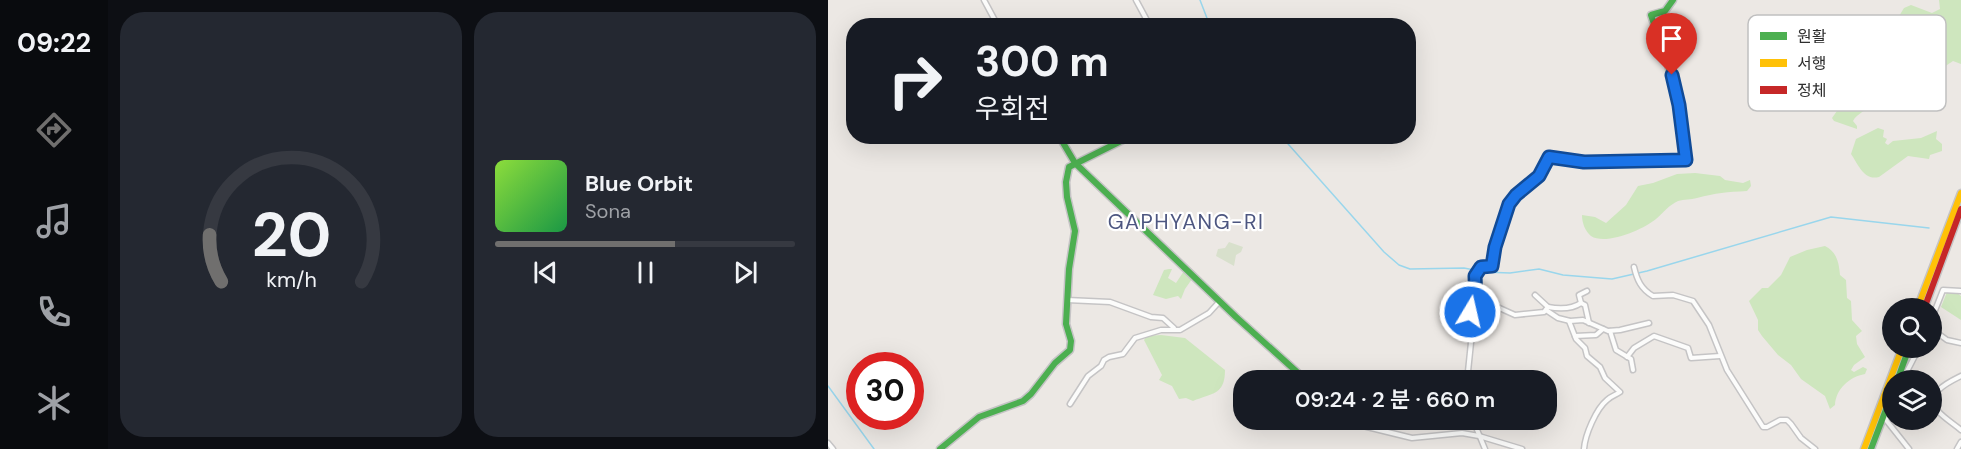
<!DOCTYPE html>
<html lang="ko">
<head>
<meta charset="utf-8">
<style>
	body { margin:0; font-family:"DM Sans","Noto Sans KR",sans-serif; background:#242831; color:#f1f3f6; height:100vh; display:flex; flex-direction:column; font-size:22px; white-space:nowrap }
	* { box-sizing:border-box; margin:0 }
	p { font-size:20px; color:#9ea1a6 }
	.icon { flex:none; width:33px; height:33px; fill:none; stroke:currentColor; stroke-width:2; stroke-linecap:round; stroke-linejoin:round }
	.map { position:relative; flex:1; overflow:hidden }
	.details { display:flex; flex-direction:column; gap:12px; padding:12px; background:#0d0f14; width:720px }
	.details>* { flex:none }
	.hud { position:absolute; left:18px; top:18px; width:570px; height:126px; border-radius:24px; box-shadow:0 6px 24px #0002; background:#171b24; color:#f1f3f6; overflow:hidden }
	.fabs { position:absolute; left:1054px; top:298px; display:grid; gap:12px }
	.fabs a { display:grid; place-items:center; width:60px; height:60px; border-radius:50%; background:#171b24; box-shadow:0 6px 24px #0002; font-size:30px }
	.speed { position:absolute; left:18px; top:352px; display:flex; gap:12px; font-size:30px; font-weight:700; text-align:center }
	.speed>* { display:grid; place-content:center; width:78px; height:78px; border-radius:50%; background:#171b24; box-shadow:0 6px 24px #0002; line-height:1 }
	.speed .limit { border:9px solid #d22; background:#fff; color:#111 }
	.pin { position:absolute; display:grid; place-items:center; width:51px; height:51px; color:#fff; margin:-62px -26px; border-radius:50% 50% 50% 0; rotate:-45deg; box-shadow:0 0 6px #0007 }
	.pin .icon { rotate:45deg }
	.me { position:absolute; width:66px; margin:-33px; rotate:9deg; stroke-linejoin:round; filter:drop-shadow(0 0 4px #0008) }
	.turn { display:flex; align-items:center; gap:21px; height:126px; padding:0 30px; font-size:27px }
	.turn .icon { width:78px; height:78px; stroke-width:2.5 }
	.turn b { display:block; font-size:42px; line-height:51px }
	.details .card { flex:1; display:flex; flex-direction:column; justify-content:center; gap:9px; min-width:0; padding:0 21px; border-radius:24px; background:#242831 }
	.details .dial { align-items:center; gap:0 }
	.dial svg { height:156px; overflow:visible; fill:none; stroke:#363941; stroke-width:7; stroke-linecap:round; text-anchor:middle }
	.dial text { fill:#f1f3f6; stroke:none }
	.song { display:flex; align-items:center; gap:18px }
	.cover { width:72px; height:72px; border-radius:9px; background:linear-gradient(135deg,hsl(90 70% 55%),hsl(140 70% 35%)) }
	.played { height:6px; border-radius:3px; background:linear-gradient(90deg,#706f6e 60%,#363941 60%) }
	.keys { display:flex; justify-content:space-around; direction:ltr }
	.details .tiles { flex:1; display:grid; gap:12px; grid-template-columns:repeat(2,1fr) }
	.trip { position:absolute; left:405px; top:370px; width:324px; height:60px; border-radius:24px; background:#171b24; box-shadow:0 6px 24px #0002; font-weight:600; line-height:60px; text-align:center }
	main { display:flex; flex:1; min-height:0 }
	.menu { display:flex; flex-direction:column; width:108px; justify-content:space-around; align-items:center; background:#090b0e; color:#9ea1a6 }
	.menu .icon { width:42px; height:42px }
	.menu .selected { color:#706f6e }
	.menu b { font-size:27px; color:#f1f3f6 }
	.map>svg:first-child { display:block }
</style>
</head>
<body>
<main>
<nav class="menu">
<b>09:22</b>
<svg class="icon selected" aria-label="directions" viewBox="0 0 24 24"><path d="M12 3l9 9-9 9-9-9zM9 14v-3h6M13 9l2 2-2 2"/></svg>
<svg class="icon" aria-label="music" viewBox="0 0 24 24"><path d="M9 18V5l10-2v13"/><circle cx="6" cy="18" r="3"/><circle cx="16" cy="16" r="3"/></svg>
<svg class="icon" aria-label="phone" viewBox="0 0 24 24"><path d="M5 4h4l2 5-3 2q2 4 5 5l2-3 5 2v4C11 20 4 13 5 4z"/></svg>
<svg class="icon" aria-label="climate" viewBox="0 0 24 24"><path d="M12 3v18M4 7l16 10M4 17L20 7"/></svg>
</nav>
<section class="details">
<div class="tiles">
<div class="card dial"><svg viewBox="0 0 100 80">
<path d="M14 69A42 42 0 1 1 86 69"/>
<path d="M14 69A42 42 0 0 1 8 45" stroke="#706f6e"/>
<text x="50" y="56" font-size="32" font-weight="700">20</text>
<text x="50" y="72" font-size="11">km/h</text>
</svg></div>
<div class="card">
<div class="song"><i class="cover"></i><div><b>Blue Orbit</b><p>Sona</p></div></div>
<div class="played"></div>
<div class="keys"><svg class="icon" aria-label="previous" viewBox="0 0 24 24"><path d="M18 5L8 12l10 7zM5 5v14"/></svg><svg class="icon" aria-label="pause" viewBox="0 0 24 24"><path d="M8 5v14M16 5v14"/></svg><svg class="icon" aria-label="next" viewBox="0 0 24 24"><path d="M6 5l10 7-10 7zM19 5v14"/></svg></div>
</div>
</div>
</section>
<div class="map">
<svg width="1133" height="449" viewBox="0 0 1133 449">
	<rect width="100%" height="100%" fill="#ece8e4"/>
	<g fill="#cee6be">
		<path d="M1111 0H1133V64L1125 61 1104 75 1094 79 1085 91 1070 96 1053 85C1047 91 1048 97 1044 103 1039 111 1029 113 1025 121L1029 126V129L1006 121 1004 118 1019 97 1027 96 1035 93C1037 89 1037 82 1040 79 1048 67 1067 77 1077 79L1080 76C1076 69 1072 68 1066 64 1050 53 1037 37 1030 20L1036 16 1065 26 1076 8 1083 5 1104 13 1112 9Z"/>
		<path d="M1050 128 1056 130 1055 137 1059 139 1057 143 1060 145 1065 141 1093 138 1109 131 1108 139 1114 144V151L1102 155 1101 159 1080 156 1051 177C1036 181 1030 164 1023 154L1028 139Z"/>
		<path d="M867 173 892 176 897 180 915 183 922 180 923 186 919 191C899 192 888 193 869 198 863 200 856 199 850 201 841 205 835 213 828 219 816 229 778 246 763 236 757 231 754 223 754 215L767 217 778 223 798 205 810 186 825 183 849 174Z"/>
		<path d="M997 246C1009 252 1011 263 1012 275L1018 280 1019 298 1023 301 1024 320 1034 331 1028 336 1029 344 1037 357 1026 365 1023 370 1026 372 1035 367 1039 369 1037 374C1021 377 1008 389 1007 405L1002 409 997 396 973 379 963 365 950 355 934 336 930 330V320L921 301 934 288H940L953 275 962 257 979 250Z"/>
		<path d="M341 269H344L340 278 348 283 356 271 364 279 357 289 353 299 350 296 338 299 325 295 336 270Z"/>
		<path d="M1119 292 1129 293 1133 296V320L1113 307Z"/>
		<path d="M333 335 357 338 397 370C397 395 384 393 365 401L358 398 351 399 344 386 331 380 334 375 316 340 319 336Z"/>
	</g>
	<path fill="#d8e0cc" d="M401 242 415 247 413 252 408 255 406 266 388 256 390 249 397 248Z"/>
	<g fill="none" stroke-linecap="round" stroke-linejoin="round">
		<g stroke="#99d6ec" stroke-width="1.5">
			<path d="M372 0 382 26"/>
			<path d="M453 136 556 252 571 265 582 269 636 268 656 272 682 273 711 269 735 275 784 279 819 271 1003 217 1101 228"/>
			<path d="M0 386 46 449"/>
		</g>
		<g stroke="#c5c4c5" stroke-width="7">
			<g id="street">
				<path d="M156 0 170 26"/>
				<path d="M308 0 322 26"/>
				<path d="M806 267C809 280 813 289 825 296L845 295 865 301 881 325 899 370 935 427H939L952 420H959L963 424 973 438 987 449"/>
				<path d="M239 300 282 302 323 317 335 318 346 328"/>
				<path d="M753 303 757 305 761 323"/>
				<path d="M646 307 667 306 687 315 716 312 720 307 707 295"/>
				<path d="M720 307C731 309 744 309 753 303L751 295 759 291"/>
				<path d="M718 310 730 318 742 321 755 320 780 331 792 330 821 323"/>
				<path d="M1104 318 1115 290 1133 291"/>
				<path d="M741 321 748 339 757 348 759 356 772 367 777 378 792 392C788 395 783 396 779 400 768 409 757 435 756 449"/>
				<path d="M1104 329 1119 340 1133 343"/>
				<path d="M782 331 788 350 803 359 805 370"/>
				<path d="M747 336 768 335 775 329"/>
				<path d="M799 357 806 348 826 336 860 348 863 358 892 356"/>
				<path d="M1133 376C1121 382 1096 393 1110 411 1116 418 1126 424 1133 430"/>
				<path d="M639 381 644 333 642 312 648 301 647 277 653 267 666 266"/>
				<path d="M1074 381 1091 348"/>
				<path d="M1065 402 1058 420 1081 449"/>
				<path d="M242 404 260 376 273 366 276 360 281 357 295 354 307 338 333 330H352L381 313 391 302"/>
				<path d="M523 420 531 425 584 438 634 433 651 436 694 449"/>
				<path d="M645 420 657 449"/>
				<path d="M0 443 5 449"/>
				<path d="M1129 449 1133 442"/>
			</g>
		</g>
		<g stroke="#c5c4c5" stroke-width="9">
			<g id="fast">
				<path d="M231 136 247 163 408 317 479 381"/>
				<path d="M664 266 667 247 681 204 688 195 711 176 721 157 756 162 858 160 847 86 823 15 837 11 845 0"/>
				<path d="M1069 381 1081 348"/>
				<path d="M112 449 151 417 195 401 203 394 227 363 242 350 243 341 238 324 241 269 247 231 239 197 238 182 241 167 303 136"/>
				<path d="M1043 449 1065 391"/>
			</g>
		</g>
		<g stroke="#c5c4c5" stroke-width="9">
			<g id="slow">
				<path d="M1089 309 1133 193"/>
				<path d="M1036 449 1074 348"/>
			</g>
		</g>
		<g stroke="#c5c4c5" stroke-width="9">
			<path id="jam" d="M1096 309 1133 209"/>
		</g>
		<use href="#street" stroke="#fcfcfb" stroke-width="4"/>
		<use href="#fast" stroke="#4caf50" stroke-width="6"/>
		<use href="#slow" stroke="#ffc107" stroke-width="6"/>
		<use href="#jam" stroke="#c62828" stroke-width="6"/>
	</g>
	<g fill="none" stroke-linecap="round" stroke-linejoin="round">
		<g stroke="#114b97" stroke-width="15">
			<path id="route" d="M642 312 648 301 647 276 653 267 664 266 667 247 681 204 688 195 711 176 721 157 756 162 858 160 851 105 844 75"/>
		</g>
		<use href="#route" stroke="#1a73e8" stroke-width="10"/>
	</g>
	<g text-anchor="middle" stroke-width="4.5" stroke-linejoin="round" paint-order="stroke">
		<g font-size="21" letter-spacing="1.5" fill="#4d5680" stroke="#fff">
			<text x="358" y="229">GAPHYANG-RI</text>
		</g>
	</g>
	<rect x="920" y="15" width="198" height="96" rx="9" fill="#fff" stroke="#c0c0c0" stroke-width="1.5"/>
	<rect x="932" y="32" width="27" height="8" fill="#4caf50"/>
	<rect x="932" y="59" width="27" height="8" fill="#ffc107"/>
	<rect x="932" y="86" width="27" height="8" fill="#c62828"/>
	<g font-size="16" fill="#2e2e2e">
		<text x="969" y="42">원활</text>
		<text x="969" y="69">서행</text>
		<text x="969" y="96">정체</text>
	</g>
</svg>
<div class="fabs">
<a><svg class="icon" aria-label="search" viewBox="0 0 24 24"><circle cx="10" cy="10" r="6"/><path d="M15 15l6 6"/></svg></a>
<a><svg class="icon" aria-label="layers" viewBox="0 0 24 24"><path d="M12 4l9 5-9 5-9-5zM3 14l9 5 9-5"/></svg></a>
</div>
<div class="speed"><div class="limit">30</div></div>
<div class="pin" style="left:844px;top:75px;background:#d93025"><svg class="icon" aria-label="arrive" viewBox="0 0 24 24"><path d="M6 21V4h12l-3 4 3 4H6"/></svg></div>
<svg class="me" style="left:642px;top:312px" viewBox="-20 -20 40 40"><circle r="17" fill="#1a73e8" stroke="#fff" stroke-width="3"/><path d="M0-11L8 9 0 5-8 9z" fill="#fff"/></svg>
<div class="trip">09:24 · 2 분 · 660 m</div>
<div class="hud">
<div class="turn"><svg class="icon" aria-label="right" viewBox="0 0 24 24"><path d="M7 20v-9h11M14 6l5 5-5 5"/></svg><div><b>300 m</b>우회전</div></div>
</div>
</div>
</main>
</body>
</html>
